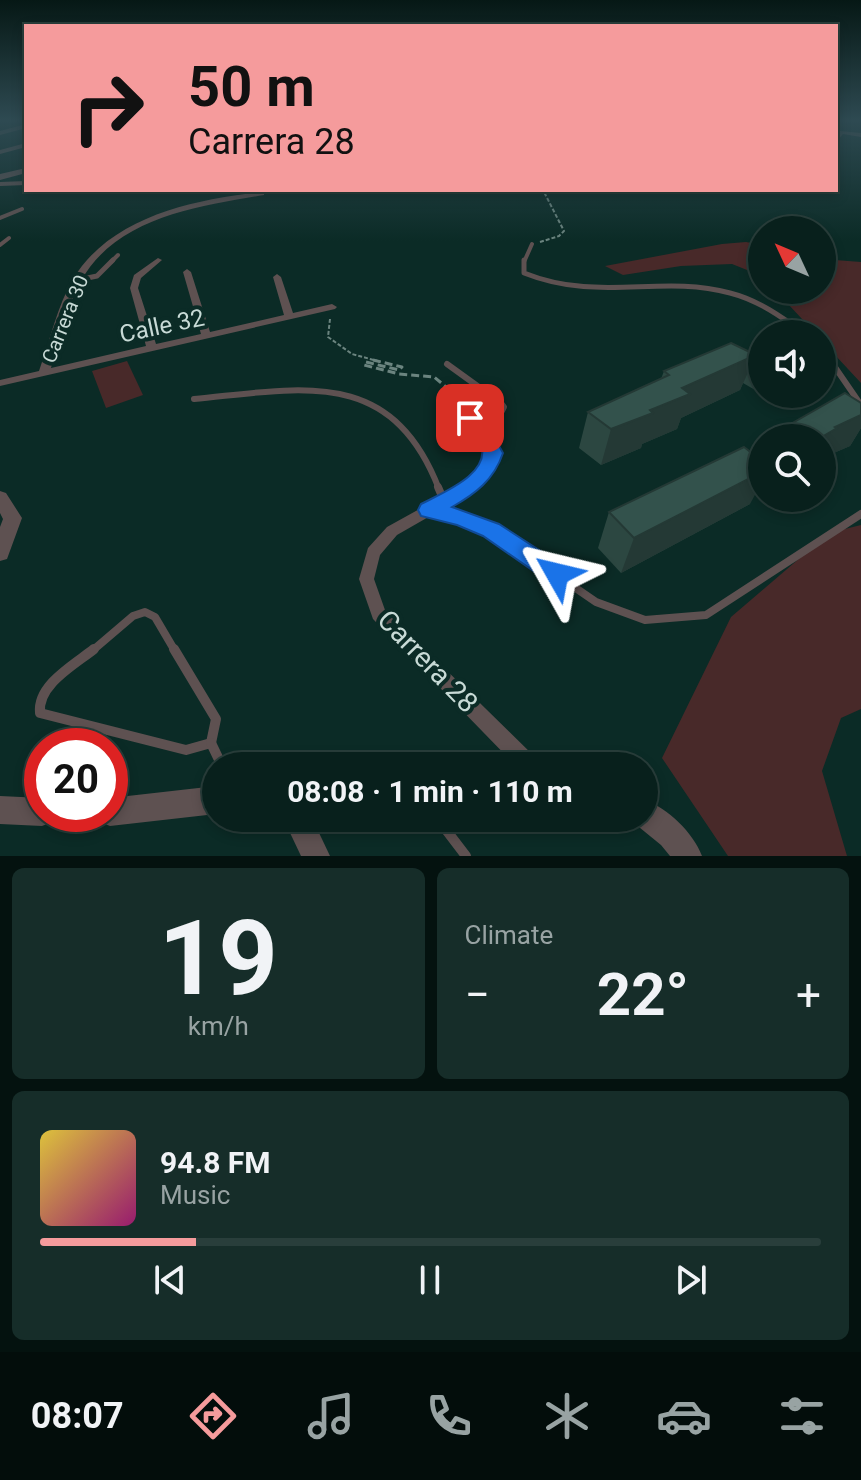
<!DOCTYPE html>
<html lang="en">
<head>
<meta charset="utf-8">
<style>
	body { margin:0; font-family:Roboto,sans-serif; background:#162d29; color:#f1f3f6; height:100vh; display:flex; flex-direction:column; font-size:30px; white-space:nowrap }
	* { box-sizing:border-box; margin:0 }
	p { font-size:26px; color:#98a3a3 }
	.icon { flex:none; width:44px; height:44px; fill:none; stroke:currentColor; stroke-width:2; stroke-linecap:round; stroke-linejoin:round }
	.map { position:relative; height:856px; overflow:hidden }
	.panel { display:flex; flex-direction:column; gap:12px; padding:12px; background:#04120f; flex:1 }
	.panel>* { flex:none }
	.hud { position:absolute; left:24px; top:24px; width:814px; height:168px; border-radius:0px; box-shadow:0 4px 12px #0003,0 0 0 2px #293e3b; background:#f59b9c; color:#111; overflow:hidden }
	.needle { width:52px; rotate:314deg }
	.tools { position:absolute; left:748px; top:216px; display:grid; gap:16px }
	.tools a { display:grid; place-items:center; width:88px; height:88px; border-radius:50%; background:#08201c; box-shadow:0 4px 12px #0003,0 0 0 2px #293e3b; font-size:40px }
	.speed { position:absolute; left:24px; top:728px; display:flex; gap:16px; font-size:40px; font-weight:700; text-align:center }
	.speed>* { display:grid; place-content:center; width:104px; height:104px; border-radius:50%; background:#08201c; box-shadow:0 4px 12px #0003,0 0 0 2px #293e3b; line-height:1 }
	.speed .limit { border:12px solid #d22; background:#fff; color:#111 }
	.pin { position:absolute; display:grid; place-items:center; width:68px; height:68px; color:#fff; margin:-34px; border-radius:16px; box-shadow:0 4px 12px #0006 }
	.me { position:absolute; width:88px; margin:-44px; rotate:307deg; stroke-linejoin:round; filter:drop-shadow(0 0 6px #0008) }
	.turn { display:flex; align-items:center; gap:28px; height:168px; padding:0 32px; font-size:36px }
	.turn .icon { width:104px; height:104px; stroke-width:2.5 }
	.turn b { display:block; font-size:56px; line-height:68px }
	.big { font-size:60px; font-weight:700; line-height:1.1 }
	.panel .tile { flex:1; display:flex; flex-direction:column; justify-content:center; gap:12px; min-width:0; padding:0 28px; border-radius:12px; background:#162d29 }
	.panel .dial { align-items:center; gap:0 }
	.dial b { font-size:104px; line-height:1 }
	.song { display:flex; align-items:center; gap:24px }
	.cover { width:96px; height:96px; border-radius:12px; background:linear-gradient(135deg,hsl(50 70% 55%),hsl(320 70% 35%)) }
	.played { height:8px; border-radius:4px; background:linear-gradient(90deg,#f59b9c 20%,#293e3b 20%) }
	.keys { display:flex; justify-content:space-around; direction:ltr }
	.heat { display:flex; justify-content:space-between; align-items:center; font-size:44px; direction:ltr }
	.panel .tiles { flex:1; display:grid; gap:12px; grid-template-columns:1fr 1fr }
	.tile:last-child { grid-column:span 2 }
	.trip { position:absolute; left:202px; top:752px; width:456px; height:80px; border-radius:40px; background:#08201c; box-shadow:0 4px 12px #0003,0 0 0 2px #293e3b; font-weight:700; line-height:80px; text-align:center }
	.tab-bar { display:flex; height:128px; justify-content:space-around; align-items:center; background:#030d0b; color:#98a3a3 }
	.tab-bar .icon { width:56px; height:56px }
	.tab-bar .on { color:#f59b9c }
	.tab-bar b { font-size:36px; color:#f1f3f6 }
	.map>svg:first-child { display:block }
</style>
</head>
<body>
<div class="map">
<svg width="861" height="856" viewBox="0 0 861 856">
	<rect width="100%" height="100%" fill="#0b2b26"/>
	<g fill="#482929">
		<path d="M746 242 762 245V276L732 264 681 266 623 275 605 266 722 244Z"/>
		<path d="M822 259 861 262V383L822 341V334H816L775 290H822Z"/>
		<path d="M127 361 143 395 106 408 92 371Z"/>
		<path d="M861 525V709L841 718 822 771 847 856H728L662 758 731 617 829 533Z"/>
	</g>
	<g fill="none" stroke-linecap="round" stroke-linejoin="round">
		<g stroke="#6b847f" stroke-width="2" stroke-dasharray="4 2" stroke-linecap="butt">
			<path d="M540 242 559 236 564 231 543 190"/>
			<path d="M330 319 328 337 352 354 381 362"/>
		</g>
		<path stroke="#6b847f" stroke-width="3" stroke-dasharray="8 4" stroke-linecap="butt" d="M373 360 402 367 399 370 366 362 364 365 399 374 434 377 456 395 455 403 461 411"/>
		<g stroke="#5e5151" stroke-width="4">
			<path d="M0 218 22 209"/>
			<path d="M0 245 9 238"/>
			<path d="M111 262 118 255"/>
			<path d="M524 262 532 244"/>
		</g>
		<g stroke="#5e5151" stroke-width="5">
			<path d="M524 260V273C599 303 660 274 730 293 758 300 782 317 805 334"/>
			<path d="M78 280 97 276 113 260"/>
			<path d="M822 348 831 362"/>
		</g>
		<g stroke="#5e5151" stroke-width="6">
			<path d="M830 360 861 405"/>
			<path d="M447 364 501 403 504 407 502 411"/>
			<path d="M194 399C300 389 391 365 439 489"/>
		</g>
		<g stroke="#5e5151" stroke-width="8">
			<path d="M438 487 444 501"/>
			<path d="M432 511 461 517 491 530 596 602 645 620 706 615 861 514"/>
			<path d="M92 651 133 616 145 612 155 617 175 651"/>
		</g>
		<g stroke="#5e5151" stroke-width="10">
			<path d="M94 649C74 665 37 685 40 713L186 750 211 743"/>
			<path d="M174 649 216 719 211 743"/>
			<path d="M211 743 222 766"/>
			<path d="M437 818 466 856"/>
		</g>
		<g fill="#5e5151" fill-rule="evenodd">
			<path d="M26 124V128L0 135V131Z"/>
			<path d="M840 131 861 133V137L843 134 836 142V136Z"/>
			<path d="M26 143V147L0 154V150Z"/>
			<path d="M26 181V185L0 186V182Z"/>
			<path d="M262 192 264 193V195C200 206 116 217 81 281 66 308 60 339 51 368L146 346 130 288 134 275 158 258 162 260 141 278 138 288 156 344 201 334 183 272 187 269 191 272 210 332 284 315 273 277 277 274 281 277 293 313 332 304 337 307 335 309 0 386V380L39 371C50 340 57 307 73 279 111 216 195 199 262 192Z"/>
			<path d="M470 414C492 424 502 449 495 471L479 488 397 535 380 555 374 579 385 610 537 759 540 766H516L373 619 359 579 368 548 387 527 470 481 484 467C485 441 481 436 464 418Z"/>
		</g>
		<g fill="#5e5151" fill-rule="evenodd">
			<path d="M26 168V173L0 180V174Z"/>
			<path d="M0 491 6 493 22 518 7 559 0 561V527L3 519 0 513Z"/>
			<path d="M216 786V814L110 826 100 822 97 814H110V798Z"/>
			<path d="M0 796 42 798V814H55L52 822 42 826 0 824Z"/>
			<path d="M644 799C668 809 693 832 702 856H670L661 845 634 823 632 818H644Z"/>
			<path d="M283 818H312L330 856H301Z"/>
		</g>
	</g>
	<g fill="#2c4741">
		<path d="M762 343V394L743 383 740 390 681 418 677 429 642 444 641 448 601 465 579 448 588 412 661 379 664 371 752 353 755 346Z"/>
		<path d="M845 393 861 403V428L850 446 822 458V438H777L782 429Z"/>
		<path d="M763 394H802L799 400 784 406Z"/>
		<path d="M750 504 621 573 598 548 609 512Z"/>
	</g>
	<g fill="#243935">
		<path d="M756 355 740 390 681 418 677 429 642 444 641 448 601 465 611 429 682 388Z"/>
		<path d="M790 394H802L799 400 784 406Z"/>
		<path d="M861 415V428L850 446 822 458V438H820L835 427Z"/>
		<path d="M762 472V482L750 504 621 573 634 538Z"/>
	</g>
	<g fill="#33524c" stroke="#243935" stroke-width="2">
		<path d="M731 343 756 355 682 388 690 394 650 410 653 413 611 429 588 412 669 375 664 371Z"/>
		<path d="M762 343V350L755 346Z"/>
		<path d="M845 393 861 403V415L835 427 837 428 820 438H796L782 429Z"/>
		<path d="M744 447 762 461V472L634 538 609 512Z"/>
	</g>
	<linearGradient id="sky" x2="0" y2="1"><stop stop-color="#061815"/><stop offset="0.5" stop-color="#2e4a52"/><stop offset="1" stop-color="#2e4a52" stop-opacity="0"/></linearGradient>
	<rect width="861" height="241" fill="url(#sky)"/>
	<path fill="#1a73e8" stroke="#114b97" stroke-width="2" d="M470 412 485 420 503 453C494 480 475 494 452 507L499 524 565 567 568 574 565 581 557 584 548 581 483 536 457 525 421 516 418 510 421 504C442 493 494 473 480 442 475 431 467 426 461 418Z"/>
	<g text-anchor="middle" stroke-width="8" stroke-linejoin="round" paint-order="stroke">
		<g font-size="20" fill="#c8dad6" stroke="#0b2b26">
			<text transform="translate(65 319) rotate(-68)" y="7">Carrera 30</text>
		</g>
		<g font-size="24" fill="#c8dad6" stroke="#0b2b26">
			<text transform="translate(162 326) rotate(-12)" y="8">Calle 32</text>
		</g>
		<g font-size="28" fill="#c8dad6" stroke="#0b2b26">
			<text transform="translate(428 661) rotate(46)" y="10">Carrera 28</text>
		</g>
	</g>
</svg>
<div class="tools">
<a><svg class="needle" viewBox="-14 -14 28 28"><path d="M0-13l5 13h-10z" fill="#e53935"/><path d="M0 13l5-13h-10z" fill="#98a3a3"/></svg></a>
<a><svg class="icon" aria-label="sound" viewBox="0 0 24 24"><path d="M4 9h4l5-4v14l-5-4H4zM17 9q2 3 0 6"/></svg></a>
<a><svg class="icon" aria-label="search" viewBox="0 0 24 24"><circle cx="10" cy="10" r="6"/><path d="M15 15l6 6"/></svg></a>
</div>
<div class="speed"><div class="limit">20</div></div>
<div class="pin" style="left:470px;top:418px;background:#d93025"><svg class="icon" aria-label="arrive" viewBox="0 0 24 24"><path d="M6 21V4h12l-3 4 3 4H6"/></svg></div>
<svg class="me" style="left:557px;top:574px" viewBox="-20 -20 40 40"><path d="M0-17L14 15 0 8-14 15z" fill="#1a73e8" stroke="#fff" stroke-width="4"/></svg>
<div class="trip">08:08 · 1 min · 110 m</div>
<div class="hud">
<div class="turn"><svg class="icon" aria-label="right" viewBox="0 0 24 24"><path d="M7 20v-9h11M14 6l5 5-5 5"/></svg><div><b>50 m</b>Carrera 28</div></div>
</div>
</div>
<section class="panel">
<div class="tiles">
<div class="tile dial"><b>19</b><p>km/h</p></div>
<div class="tile"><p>Climate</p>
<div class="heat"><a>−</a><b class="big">22°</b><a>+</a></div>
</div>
<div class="tile">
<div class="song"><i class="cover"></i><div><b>94.8 FM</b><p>Music</p></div></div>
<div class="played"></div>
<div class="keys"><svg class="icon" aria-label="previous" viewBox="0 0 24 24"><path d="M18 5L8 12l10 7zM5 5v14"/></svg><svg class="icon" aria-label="pause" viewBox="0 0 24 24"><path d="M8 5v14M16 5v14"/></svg><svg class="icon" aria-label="next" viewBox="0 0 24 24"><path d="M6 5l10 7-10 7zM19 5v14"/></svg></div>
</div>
</div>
</section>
<nav class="tab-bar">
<b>08:07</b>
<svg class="icon on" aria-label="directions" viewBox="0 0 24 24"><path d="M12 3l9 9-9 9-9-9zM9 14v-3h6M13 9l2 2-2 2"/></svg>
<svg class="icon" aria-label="music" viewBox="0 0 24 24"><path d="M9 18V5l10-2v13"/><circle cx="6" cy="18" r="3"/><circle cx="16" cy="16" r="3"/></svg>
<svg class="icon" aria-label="phone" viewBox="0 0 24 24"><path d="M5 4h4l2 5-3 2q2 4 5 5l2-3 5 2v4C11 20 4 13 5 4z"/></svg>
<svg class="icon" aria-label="climate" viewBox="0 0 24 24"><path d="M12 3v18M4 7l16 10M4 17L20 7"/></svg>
<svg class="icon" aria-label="car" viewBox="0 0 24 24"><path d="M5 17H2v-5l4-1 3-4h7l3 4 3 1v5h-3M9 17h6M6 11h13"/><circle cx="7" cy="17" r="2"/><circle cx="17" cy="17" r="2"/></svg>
<svg class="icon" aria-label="filters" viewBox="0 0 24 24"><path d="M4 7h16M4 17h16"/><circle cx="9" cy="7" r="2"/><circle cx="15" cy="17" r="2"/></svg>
</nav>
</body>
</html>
